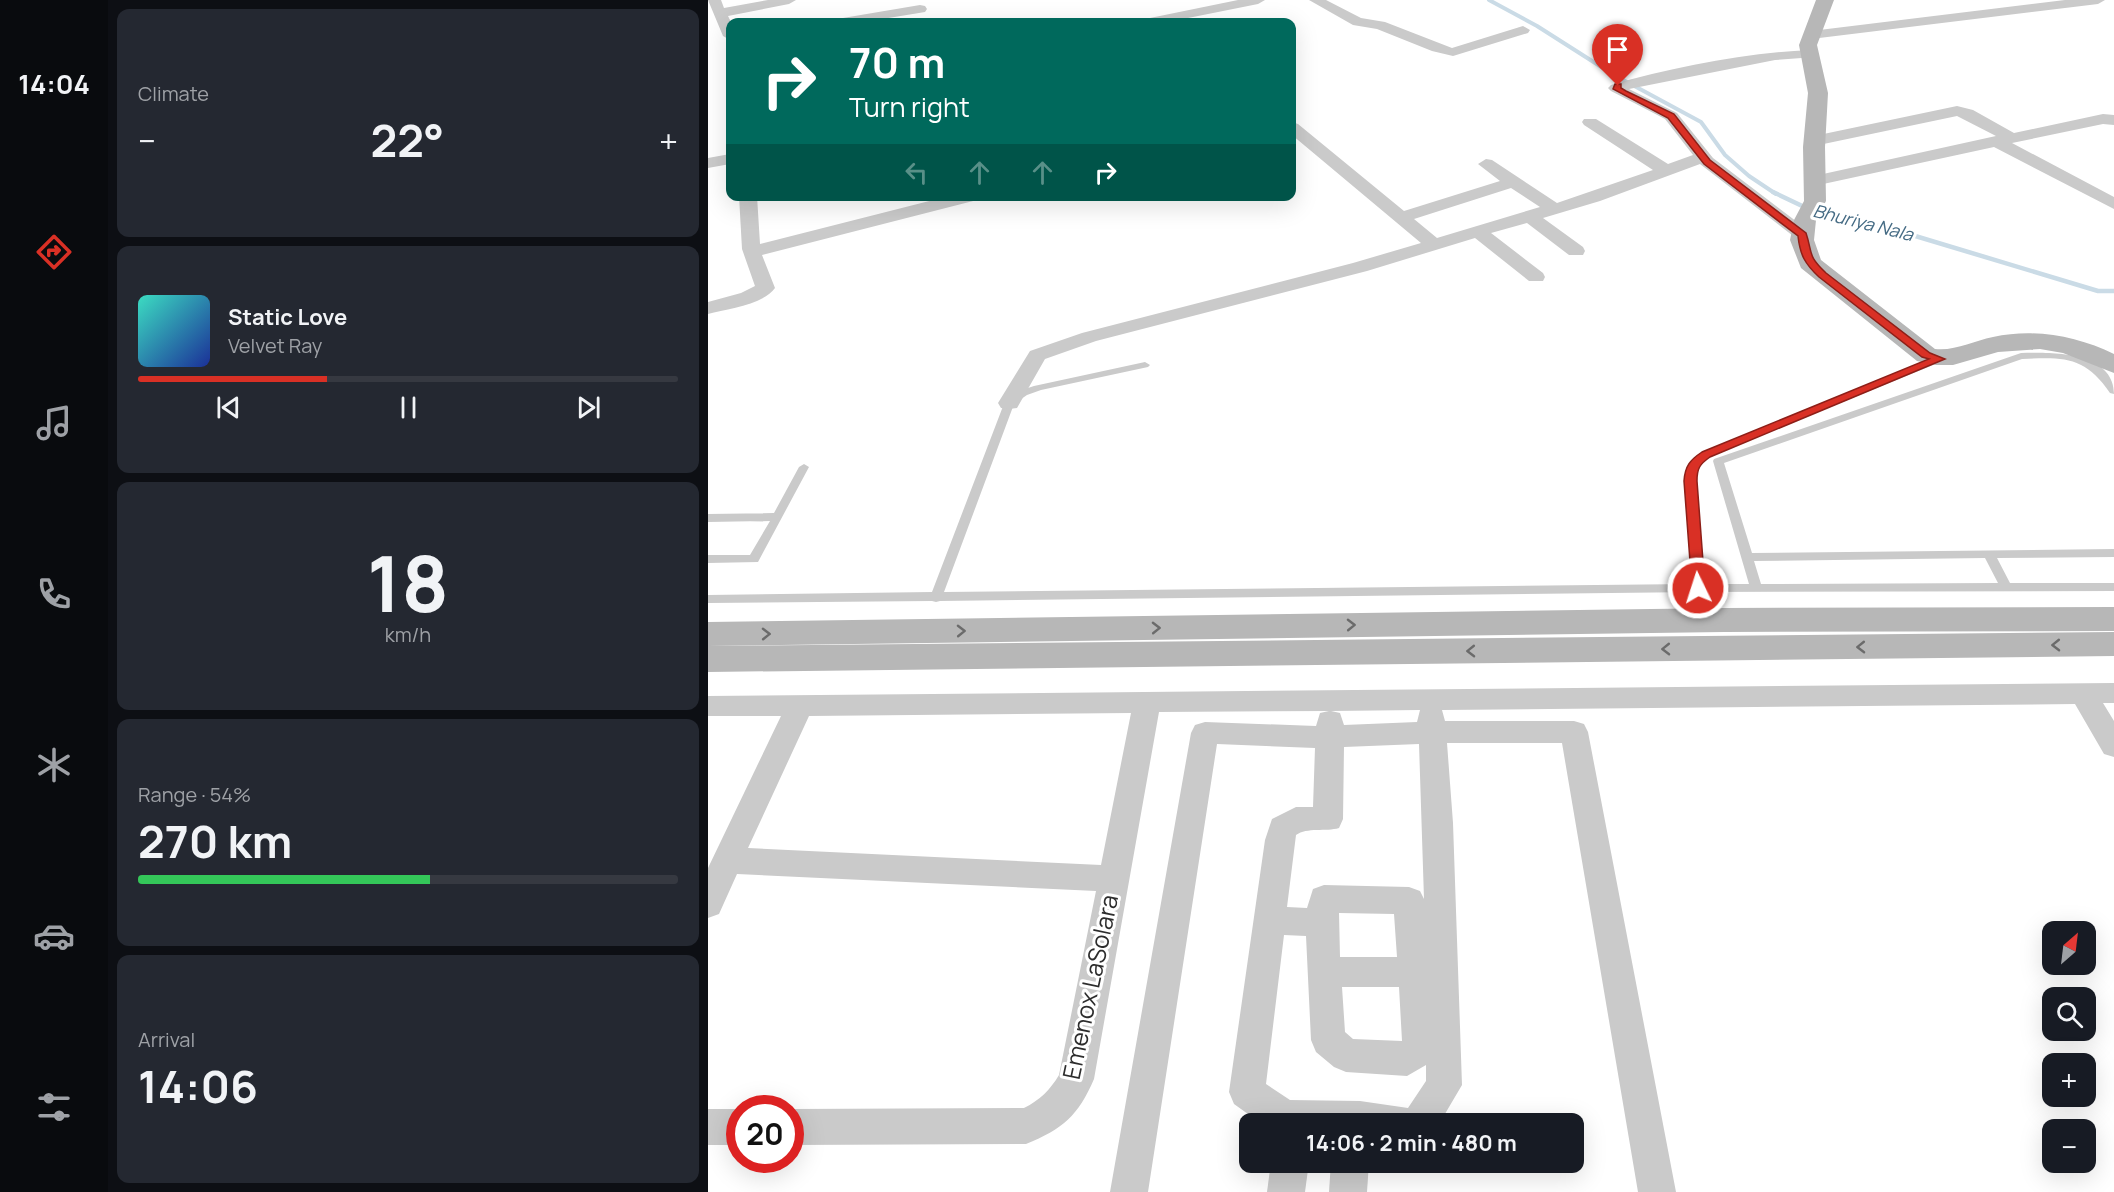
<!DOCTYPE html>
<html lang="en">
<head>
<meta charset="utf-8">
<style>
	body { margin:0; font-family:Manrope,sans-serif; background:#242831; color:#f1f3f6; height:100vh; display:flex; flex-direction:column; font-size:22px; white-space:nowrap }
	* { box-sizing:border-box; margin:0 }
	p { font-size:20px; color:#9ea1a6 }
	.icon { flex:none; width:33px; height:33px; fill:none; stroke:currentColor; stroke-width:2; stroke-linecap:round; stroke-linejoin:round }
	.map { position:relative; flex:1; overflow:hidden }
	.sheet { display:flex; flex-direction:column; gap:9px; padding:9px; background:#0d0f14; width:600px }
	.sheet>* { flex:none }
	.hud { position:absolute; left:18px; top:18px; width:570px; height:183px; border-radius:12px; box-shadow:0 6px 24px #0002; background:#00695c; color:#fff; overflow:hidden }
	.needle { width:39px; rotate:28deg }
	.controls { position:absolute; left:1334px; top:921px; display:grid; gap:12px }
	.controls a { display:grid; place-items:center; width:54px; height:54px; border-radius:12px; background:#171b24; box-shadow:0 6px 24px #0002; font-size:30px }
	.speed { position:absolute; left:18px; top:1095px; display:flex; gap:12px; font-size:30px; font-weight:700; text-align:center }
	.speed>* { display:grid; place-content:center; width:78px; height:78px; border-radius:50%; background:#171b24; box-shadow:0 6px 24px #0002; line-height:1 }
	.speed .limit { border:9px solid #d22; background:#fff; color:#111 }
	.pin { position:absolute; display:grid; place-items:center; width:51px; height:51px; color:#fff; margin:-62px -26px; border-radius:50% 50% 50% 0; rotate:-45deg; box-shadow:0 0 6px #0007 }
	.pin .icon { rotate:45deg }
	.me { position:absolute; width:66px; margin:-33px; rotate:356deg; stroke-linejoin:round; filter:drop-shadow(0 0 4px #0008) }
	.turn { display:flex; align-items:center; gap:21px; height:126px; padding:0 24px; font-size:27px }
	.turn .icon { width:78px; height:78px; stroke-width:2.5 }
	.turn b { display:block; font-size:42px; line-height:51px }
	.lanes { display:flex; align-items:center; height:57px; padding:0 24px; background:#0003; justify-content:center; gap:30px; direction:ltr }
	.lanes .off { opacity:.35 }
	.big { font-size:45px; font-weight:700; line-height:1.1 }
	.sheet .tile { flex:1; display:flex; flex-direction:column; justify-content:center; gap:9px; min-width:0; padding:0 21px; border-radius:12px; background:#242831 }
	.sheet .dial { align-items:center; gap:0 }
	.dial b { font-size:78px; line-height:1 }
	.song { display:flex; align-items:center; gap:18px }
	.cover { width:72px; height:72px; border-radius:9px; background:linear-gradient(135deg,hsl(170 70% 55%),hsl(230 70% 35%)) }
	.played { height:6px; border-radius:3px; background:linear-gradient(90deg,#d93025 35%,#363941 35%) }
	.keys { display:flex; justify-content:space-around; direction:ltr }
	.heat { display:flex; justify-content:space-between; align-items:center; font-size:33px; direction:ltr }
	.charge { height:9px; border-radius:4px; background:linear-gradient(90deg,#34c759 54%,#363941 0) }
	.trip { position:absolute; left:531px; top:1113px; width:345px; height:60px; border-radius:12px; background:#171b24; box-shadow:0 6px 24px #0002; font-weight:700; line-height:60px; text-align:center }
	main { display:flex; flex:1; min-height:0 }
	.dock { display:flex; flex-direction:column; width:108px; justify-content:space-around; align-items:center; background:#090b0e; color:#9ea1a6 }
	.dock .icon { width:42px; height:42px }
	.dock .selected { color:#d93025 }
	.dock b { font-size:27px; color:#f1f3f6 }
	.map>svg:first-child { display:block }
</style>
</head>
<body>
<main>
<nav class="dock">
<b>14:04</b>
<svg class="icon selected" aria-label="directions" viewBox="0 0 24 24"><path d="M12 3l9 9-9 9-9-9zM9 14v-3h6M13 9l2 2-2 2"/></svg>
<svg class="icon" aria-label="music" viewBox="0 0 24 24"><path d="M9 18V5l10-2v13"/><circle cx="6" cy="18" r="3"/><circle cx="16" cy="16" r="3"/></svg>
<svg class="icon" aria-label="phone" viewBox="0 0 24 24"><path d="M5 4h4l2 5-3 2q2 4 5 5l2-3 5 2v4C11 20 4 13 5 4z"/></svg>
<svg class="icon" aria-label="climate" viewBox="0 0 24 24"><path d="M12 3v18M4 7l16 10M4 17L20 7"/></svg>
<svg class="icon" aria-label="car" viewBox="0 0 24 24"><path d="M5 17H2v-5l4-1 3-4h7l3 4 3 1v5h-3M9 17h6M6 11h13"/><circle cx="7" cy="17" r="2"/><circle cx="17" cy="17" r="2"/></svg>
<svg class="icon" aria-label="filters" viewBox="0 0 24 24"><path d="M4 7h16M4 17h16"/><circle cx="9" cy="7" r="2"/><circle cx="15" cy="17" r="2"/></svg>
</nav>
<section class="sheet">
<div class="tile"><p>Climate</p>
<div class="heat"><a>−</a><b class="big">22°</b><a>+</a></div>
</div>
<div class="tile">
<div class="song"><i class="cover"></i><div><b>Static Love</b><p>Velvet Ray</p></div></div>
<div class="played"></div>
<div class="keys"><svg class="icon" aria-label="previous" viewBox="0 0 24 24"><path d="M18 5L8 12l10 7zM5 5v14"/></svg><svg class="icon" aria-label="pause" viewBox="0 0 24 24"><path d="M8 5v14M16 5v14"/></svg><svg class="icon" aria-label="next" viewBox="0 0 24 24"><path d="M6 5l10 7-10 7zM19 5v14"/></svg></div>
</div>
<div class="tile dial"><b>18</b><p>km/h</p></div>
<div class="tile"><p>Range · 54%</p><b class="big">270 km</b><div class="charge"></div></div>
<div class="tile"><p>Arrival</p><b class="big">14:06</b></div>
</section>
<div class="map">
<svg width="1406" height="1192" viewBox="0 0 1406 1192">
	<rect width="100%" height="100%" fill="#fff"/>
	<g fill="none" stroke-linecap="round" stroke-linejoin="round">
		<path stroke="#cadbe6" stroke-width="4" d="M781 0 829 26 906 75 993 122 1017 155 1041 176 1068 194"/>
		<path stroke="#cadbe6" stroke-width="4.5" d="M1065 192 1109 213 1184 229 1390 291H1406"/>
		<g fill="#cacaca" fill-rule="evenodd">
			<path d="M1313 353C1343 352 1406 351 1406 394L1402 393C1377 356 1356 357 1314 359L1016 463 1044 553 1406 549V557L1289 558 1302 583H1406V591L990 592 232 601 228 602 224 601 0 603V595L224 592 297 401 311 391 326 386 437 362 442 365 440 367 333 390 319 395 306 404 236 592 984 584 977 481C978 468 984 460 994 452L1229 357H1235V361L1002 456 991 466 987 481 996 584H1041L1005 461 1006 459ZM1277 558 1290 583 1053 584 1046 561Z"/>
			<path d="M96 464 101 467 50 562 0 563V555H42L62 521 0 522V514L66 513 91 467Z"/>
		</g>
		<g fill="#cacaca" fill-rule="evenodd">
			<path d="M0 0H13L16 8 60 0H88L81 4 20 16 23 22 22 40 15 36Z"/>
			<path d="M530 0H557L550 4 460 22H435L442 18Z"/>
			<path d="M601 0H618L653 18 677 22 744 48 815 26 822 30 820 33 745 56 724 51 669 29 645 25Z"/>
			<path d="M1357 0H1397L1390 4 1103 39 1096 35 1103 31Z"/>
			<path d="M212 5 217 6 219 9 217 12 156 22H128L135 18Z"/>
			<path d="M1102 50 1109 54 1107 57 1067 60 921 89 969 113 1005 158 1101 231 1104 235 1101 239H1089L992 164 892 201 835 218 875 247 877 251 875 255H861L819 223 783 233 835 273 837 277 835 281H821L767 238 659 271 388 341 337 359 309 408 301 409 293 408 290 403 322 351 374 333 645 263 713 243 584 135V122L590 124 696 211 792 181 770 164 778 159 784 160 849 203 945 170 876 125 874 122 876 119H888L960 164 985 155 957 119 903 91 900 88 903 85C966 67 1037 53 1102 50ZM803 188 832 207 729 238 706 219Z"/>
			<path d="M1249 106 1265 110 1306 133 1395 114 1406 115V125L1395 124 1304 143 1406 197V209L1286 147 1106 186 1100 185 1098 181 1100 177 1106 176 1288 136 1249 116 1106 146 1098 141 1106 136Z"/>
			<path d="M22 154V164L0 168V158Z"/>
			<path d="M31 196H49L52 244 241 196H271L269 200 54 255 67 288C55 305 19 309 0 314V302L33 293 47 286 34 249Z"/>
			<path d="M1406 683V703H1395L1406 721V757L1396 754 1367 704 734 710 737 721H866L876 724 880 732 968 1192H930L854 743H739L745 823 754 1085 731 1124H554L526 1104 521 1092 557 840 564 819 588 807H605L607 748 509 744 440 1192H402L483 733 487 725 497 722 608 726 612 713 621 711 451 712 386 1079C370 1116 355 1129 318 1144L82 1145V1109L316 1108C332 1100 342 1090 351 1075L388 891 29 874 11 914 0 918V868L73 716H0V696ZM712 710 709 722 636 725 632 713 623 711ZM423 713 393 865 40 848 101 716ZM711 744 716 899 712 891 701 887 616 885 605 889 599 908 579 907 588 835C599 827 618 832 631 828L635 819 636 747ZM631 913 686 914 689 957H632ZM576 935 598 936 603 1040 608 1052 626 1067 638 1072 699 1076 718 1065V1081L700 1108 652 1101 582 1100 558 1084ZM634 987H691L694 1041 645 1039 637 1032Z"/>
			<rect x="0" y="1109" width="32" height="36"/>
			<path d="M563 1162H601L597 1192H559Z"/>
			<path d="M623 1162H661L659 1192H621Z"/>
		</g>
		<g fill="#b7b7b7" fill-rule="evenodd">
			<path d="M1108 0H1126L1109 45 1120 93 1117 147 1118 201 1108 220 1106 240 1113 260 1227 349C1248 351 1265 341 1285 337 1326 328 1369 336 1406 354V373L1355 353 1332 349 1290 352 1245 365H1228L1209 361 1093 268 1082 240 1086 220 1096 201 1095 147 1100 93 1091 45Z"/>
			<path d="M1406 607V631L1016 632 0 646V622L1016 608Z"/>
			<path d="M1406 632V656L0 672V646Z"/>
		</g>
	</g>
	<defs><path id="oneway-chevron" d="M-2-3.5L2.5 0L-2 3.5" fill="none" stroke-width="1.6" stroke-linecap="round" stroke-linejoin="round" transform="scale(1.5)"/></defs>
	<g stroke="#6b6b6b">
		<use href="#oneway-chevron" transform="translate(643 625) rotate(-1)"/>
		<use href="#oneway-chevron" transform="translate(448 628) rotate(-1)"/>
		<use href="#oneway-chevron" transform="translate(253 631) rotate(-1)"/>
		<use href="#oneway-chevron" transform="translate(58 634) rotate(-1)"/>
		<use href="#oneway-chevron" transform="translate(1348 645) rotate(179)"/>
		<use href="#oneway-chevron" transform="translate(1153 647) rotate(179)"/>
		<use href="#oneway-chevron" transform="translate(958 649) rotate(179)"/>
		<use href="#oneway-chevron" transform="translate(763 651) rotate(179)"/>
	</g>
	<path fill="#d93025" stroke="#8d1f18" stroke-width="1.5" d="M907 84H913V88L918 91 966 114 1002 160 1098 233C1105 254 1099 255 1118 273L1222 353 1237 359 1002 457C992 464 989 468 989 481L997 588 990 592 984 588 976 481C977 466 982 460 994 452L1221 359 1214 357 1111 277C1097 264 1092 255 1090 236L996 164 960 118 905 89Z"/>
	<g text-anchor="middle" stroke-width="6" stroke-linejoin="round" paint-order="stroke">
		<g font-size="18" font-style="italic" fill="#456b84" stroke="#fff">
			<text transform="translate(1155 223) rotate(14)" y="6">Bhuriya Nala</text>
		</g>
		<g font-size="24" fill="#2d2d2d" stroke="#fff">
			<text transform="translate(383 987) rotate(-78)" y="8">Emenox LaSolara</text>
		</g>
	</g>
</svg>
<div class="controls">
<a><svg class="needle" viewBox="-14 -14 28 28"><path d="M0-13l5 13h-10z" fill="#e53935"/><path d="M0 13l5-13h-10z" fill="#9ea1a6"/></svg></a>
<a><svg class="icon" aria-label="search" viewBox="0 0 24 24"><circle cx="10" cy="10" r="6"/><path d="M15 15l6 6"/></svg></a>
<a>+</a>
<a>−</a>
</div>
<div class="speed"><div class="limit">20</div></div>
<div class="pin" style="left:910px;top:86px;background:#d93025"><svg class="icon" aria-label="arrive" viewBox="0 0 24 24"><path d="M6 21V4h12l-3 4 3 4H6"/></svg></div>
<svg class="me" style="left:990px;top:588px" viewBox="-20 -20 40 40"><circle r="17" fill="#d93025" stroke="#fff" stroke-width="3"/><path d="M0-11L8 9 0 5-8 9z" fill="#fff"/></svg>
<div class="trip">14:06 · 2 min · 480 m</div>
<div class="hud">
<div class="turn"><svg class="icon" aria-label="right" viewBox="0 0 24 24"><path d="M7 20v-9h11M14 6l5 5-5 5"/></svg><div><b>70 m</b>Turn right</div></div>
<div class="lanes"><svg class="icon off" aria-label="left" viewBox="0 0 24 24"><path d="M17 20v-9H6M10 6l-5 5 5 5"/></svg><svg class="icon off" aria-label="ahead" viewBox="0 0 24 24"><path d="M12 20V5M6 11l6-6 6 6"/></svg><svg class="icon off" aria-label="ahead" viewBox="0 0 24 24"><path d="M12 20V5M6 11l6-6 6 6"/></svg><svg class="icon" aria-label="right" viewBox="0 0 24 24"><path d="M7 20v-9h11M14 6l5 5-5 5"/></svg></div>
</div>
</div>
</main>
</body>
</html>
